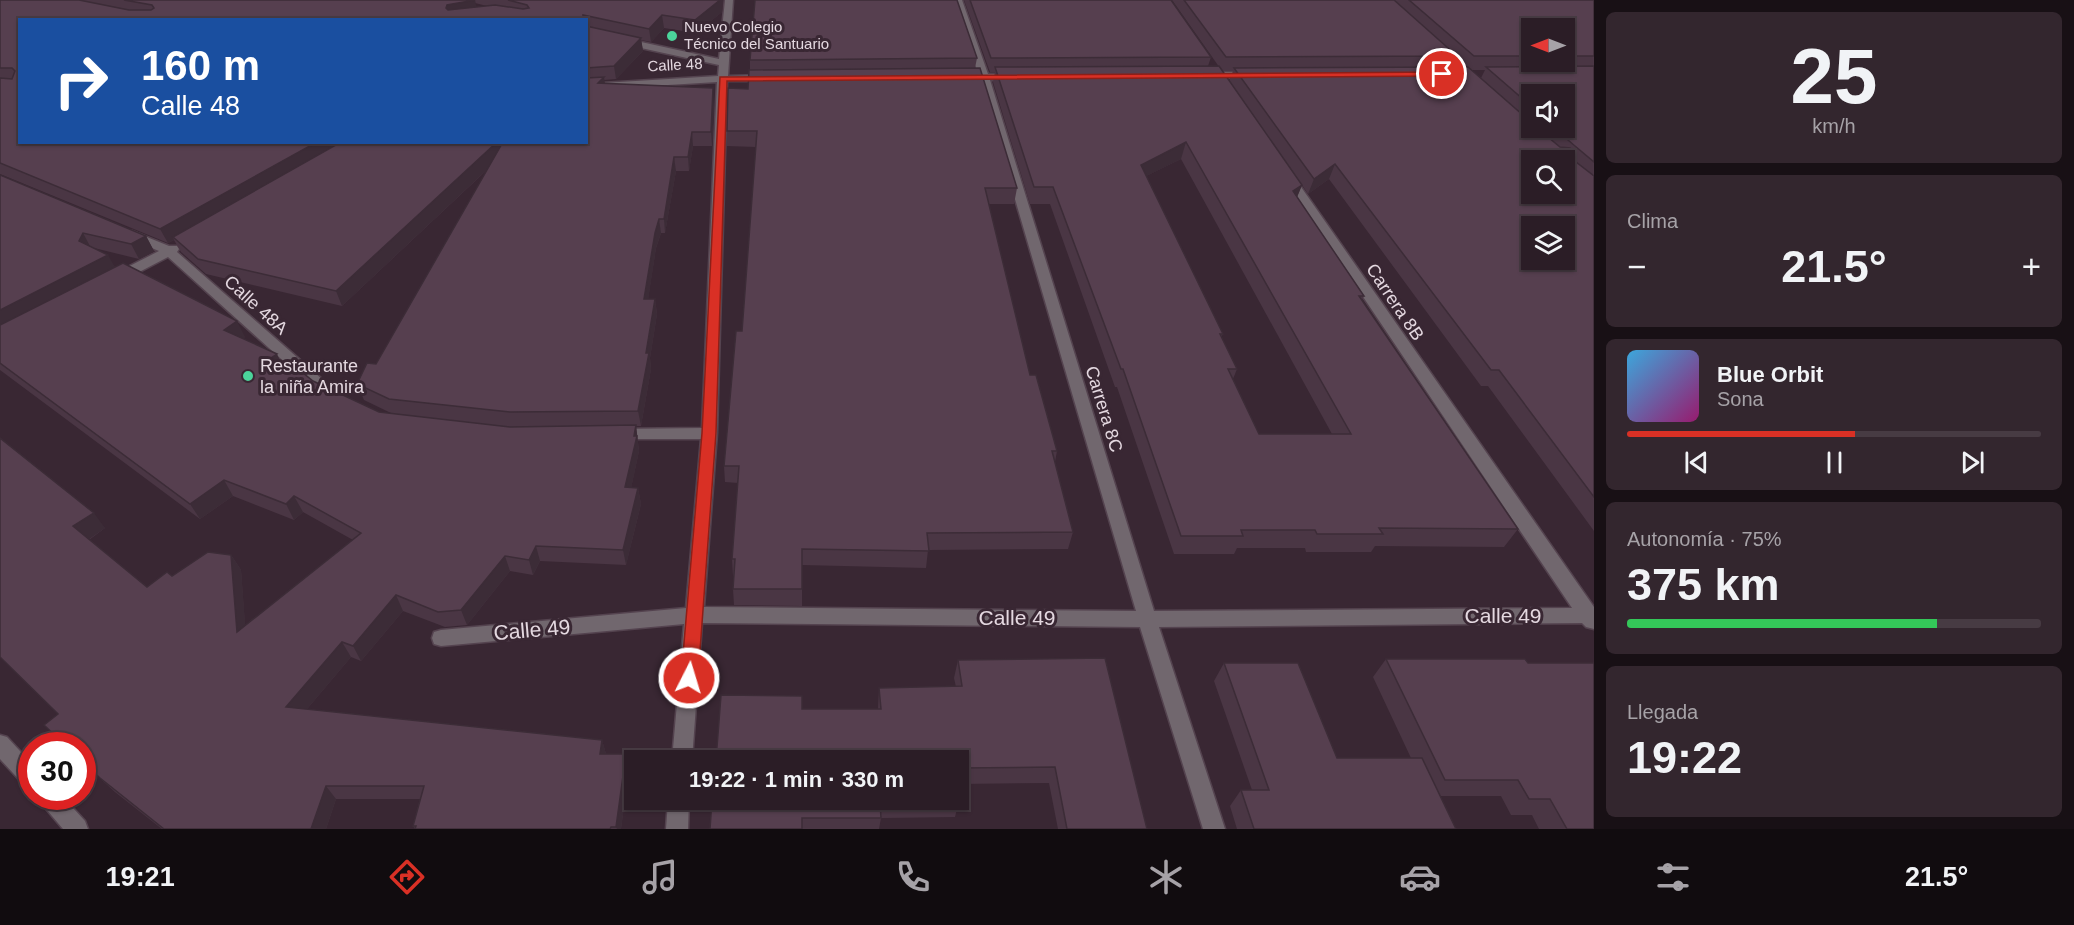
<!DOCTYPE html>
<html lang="es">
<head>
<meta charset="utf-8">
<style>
	body { margin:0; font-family:Helvetica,sans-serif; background:#33262e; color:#f1f3f6; height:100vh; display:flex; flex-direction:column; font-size:22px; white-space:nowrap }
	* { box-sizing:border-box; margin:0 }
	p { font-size:20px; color:#a6a2a7 }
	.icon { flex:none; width:33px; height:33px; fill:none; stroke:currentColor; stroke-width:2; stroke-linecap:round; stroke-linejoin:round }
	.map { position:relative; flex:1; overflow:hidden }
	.sheet { display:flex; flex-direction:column; gap:12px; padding:12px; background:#181015; width:480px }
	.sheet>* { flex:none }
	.banner { position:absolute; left:18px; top:18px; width:570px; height:126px; border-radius:0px; box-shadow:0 2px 4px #0004,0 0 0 2px #473b43; background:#1a4fa0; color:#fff; overflow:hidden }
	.needle { width:39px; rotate:270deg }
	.buttons { position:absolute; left:1521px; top:18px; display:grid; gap:12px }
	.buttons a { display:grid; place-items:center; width:54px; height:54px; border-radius:0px; background:#2b1d26; box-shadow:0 2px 4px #0004,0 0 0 2px #473b43; font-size:30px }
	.speed { position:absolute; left:18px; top:732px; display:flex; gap:12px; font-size:30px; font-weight:700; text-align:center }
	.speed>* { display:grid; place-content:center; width:78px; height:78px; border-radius:50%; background:#2b1d26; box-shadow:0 2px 4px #0004,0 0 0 2px #473b43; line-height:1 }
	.speed .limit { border:9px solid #d22; background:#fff; color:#111 }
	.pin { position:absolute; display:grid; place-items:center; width:51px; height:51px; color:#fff; margin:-26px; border:3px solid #fff; border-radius:50%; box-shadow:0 2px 6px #0007 }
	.me { position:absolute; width:66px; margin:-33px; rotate:5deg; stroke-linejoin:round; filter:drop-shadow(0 0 4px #0008) }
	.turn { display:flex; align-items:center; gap:21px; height:126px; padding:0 24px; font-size:27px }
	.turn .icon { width:78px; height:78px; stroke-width:2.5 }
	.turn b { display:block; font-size:42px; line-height:51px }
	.big { font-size:45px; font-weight:700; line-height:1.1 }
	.sheet .card { flex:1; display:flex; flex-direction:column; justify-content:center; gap:9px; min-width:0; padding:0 21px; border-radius:9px; background:#33262e }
	.sheet .dial { align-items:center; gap:0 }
	.dial b { font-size:78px; line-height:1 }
	.song { display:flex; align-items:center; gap:18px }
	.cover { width:72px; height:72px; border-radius:9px; background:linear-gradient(135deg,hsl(200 70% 55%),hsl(320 70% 35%)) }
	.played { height:6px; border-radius:3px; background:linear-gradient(90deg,#d93025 55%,#473b43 55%) }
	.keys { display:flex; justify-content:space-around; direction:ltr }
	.heat { display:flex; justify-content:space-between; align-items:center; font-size:33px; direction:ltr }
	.charge { height:9px; border-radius:4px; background:linear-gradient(90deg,#34c759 75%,#473b43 0) }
	.trip { position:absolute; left:624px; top:750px; width:345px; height:60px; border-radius:0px; background:#2b1d26; box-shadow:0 2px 4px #0004,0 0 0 2px #473b43; font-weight:700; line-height:60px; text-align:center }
	.tab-bar { display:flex; height:96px; justify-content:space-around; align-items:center; background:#110c0f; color:#a6a2a7 }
	.tab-bar .icon { width:42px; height:42px }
	.tab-bar .active { color:#d93025 }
	.tab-bar b { font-size:27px; color:#f1f3f6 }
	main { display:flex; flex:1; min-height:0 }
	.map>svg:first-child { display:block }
</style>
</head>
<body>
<main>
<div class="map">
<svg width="1594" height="829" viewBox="0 0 1594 829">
	<rect width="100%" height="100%" fill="#392733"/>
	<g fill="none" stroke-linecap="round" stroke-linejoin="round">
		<g stroke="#54434f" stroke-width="3">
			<g id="minor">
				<path d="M725 0H733L728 76 769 75 774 78 769 81H727L717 433 704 607 1136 611 980 80H964L959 77 964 74H978L954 0H962L988 74H1012L1017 77 1012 80H990L1154 611 1572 608 1282 176 1288 173 1292 174 1594 607V629L1586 627 1582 623 1159 627 1225 829H1203L1140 627 702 623 692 760H672L684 624 441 646 434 644 432 638 434 632 441 630 686 608 701 439H617L612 438 609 434 612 430 617 429 702 428 717 82 586 90V84L718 76 719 65 586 36V30L719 59Z"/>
				<path d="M1252 72 1255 73V77L1204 78 1199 75 1204 72Z"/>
				<path d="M132 231 169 246H177L179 249 177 252 331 387 340 394 338 398 333 399 321 395 168 257 122 281H112L111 278 112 275 159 251 128 238 126 235Z"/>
				<path d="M0 735 7 737 32 764V789L25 786 0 759Z"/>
				<path d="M38 796H62L85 821 88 829H63L41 803Z"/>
				<path d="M668 800H689L688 829H666Z"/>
			</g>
		</g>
		<use href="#minor" fill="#71676e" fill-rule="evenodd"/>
	</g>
	<g fill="#4a3644" fill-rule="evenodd">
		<path d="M0 0H723L722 12 696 33 664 28 651 42 641 40 643 51 616 79 604 80V83L714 102 712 146H693L689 171H676L665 233H661L656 248 648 299H655L657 314 650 358 651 369 641 426H636L639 451 631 488H638L641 504 626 565 540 561 533 575 510 571 467 625 445 627 403 611 361 661 351 657 307 709 602 740 606 754 629 768 621 829H415L413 826 420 799H336L326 829H162L115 792 82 762 58 714 0 438 105 528 89 540 147 587 231 555 241 570 245 625 353 540 303 512 294 520 233 496 200 519 0 370V175L146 236 154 251 139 259 94 248 115 267 245 337 243 338 313 381 379 412 393 414 364 400 357 384 376 364 488 169 342 306 206 274 181 252 174 240 168 243 0 174ZM475 3 487 6 476 7ZM20 20H586V142H20Z"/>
		<path d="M964 0H1171L1211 57 1208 66 1229 81 1233 71H1222L1172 0H1594V531L1488 386H1481L1329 179 1308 194 1302 185 1297 197 1364 296 1362 300 1518 529 1504 547 1375 546 1371 552H1306L1305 548H1237L1234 554H1174L1117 387H1115L1050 204H1030L993 82 995 72H990ZM1532 28H1564V62H1532ZM1456 59 1465 67H1452ZM1471 70H1485L1481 78ZM1532 94 1564 128H1532ZM1181 159 1332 434H1259L1233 379 1237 369 1221 337 1223 334 1146 176Z"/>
		<path d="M977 58 975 68 1017 188 1014 204H989L1030 375 1057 451 1055 462 1073 532 1068 549 928 550 926 568 802 565V606L734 605 733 589 734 576H733L732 559 738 483 725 482 724 466 742 331 756 147 727 146V131L748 89 750 70V60Z"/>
		<path d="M1386 659 1594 829H1539L1532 815H1511L1501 796H1440L1456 829H1237L1230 806 1241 790H1252L1214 681 1224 663 1337 758H1411L1373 677Z"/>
		<path d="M958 660 1147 829H1058L1049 783 958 784V760L802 709H878L879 688 956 687 954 678Z"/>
		<path d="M712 800 959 801 955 817 881 818 879 829H710Z"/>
	</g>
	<g fill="#3c2c37">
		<path d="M475 0 478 13 451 18 446 8 447 5Z"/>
		<path d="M720 0H723L722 12 696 33 695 20Z"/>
		<path d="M662 15 664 28 651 42 649 29Z"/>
		<path d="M641 38 643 51 616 79 614 66Z"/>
		<path d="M604 77 606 91 598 83Z"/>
		<path d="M713 88 714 102 712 146 711 132Z"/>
		<path d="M692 132 693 146 689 171 688 157Z"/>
		<path d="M317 142H348L173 237 174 240 168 243 160 229Z"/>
		<path d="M497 142H511L512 146 342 306 336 291Z"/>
		<path d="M1186 142 1181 159 1136 181 1141 165Z"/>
		<path d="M674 157 676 171 665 233 664 219Z"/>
		<path d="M1335 164 1329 179 1308 194 1314 179Z"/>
		<path d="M1302 185 1295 202 1293 191Z"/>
		<path d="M659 219 661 233 656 248 646 314 644 299 655 233Z"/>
		<path d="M83 233 91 248 79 241Z"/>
		<path d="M146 236 154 251 139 259 131 244Z"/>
		<path d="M108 255 117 271 0 331V310Z"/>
		<path d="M655 299 657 314 650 358 651 369 641 426 638 411 646 353Z"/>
		<path d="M237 321 245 337 232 345 224 330Z"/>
		<path d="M277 354 284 369 271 358Z"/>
		<path d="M636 425 639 451 628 503 625 487Z"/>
		<path d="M224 480 233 496 200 519 190 504Z"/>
		<path d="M638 488 641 504 626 565 623 550Z"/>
		<path d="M294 496 303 512 294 520 286 504Z"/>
		<path d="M94 513 105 528 85 542 73 526Z"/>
		<path d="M536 546 540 561 533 575 529 560Z"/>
		<path d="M231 555 241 570 247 647 237 632Z"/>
		<path d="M505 556 510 571 467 625 461 610Z"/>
		<path d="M396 595 403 611 361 661 353 646Z"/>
		<path d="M342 642 351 657 296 722 286 707Z"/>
		<path d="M602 740 606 754H600Z"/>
		<path d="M626 754 629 768 621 829H617L616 827Z"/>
		<path d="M326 786 336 799 326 829H311Z"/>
	</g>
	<g fill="#563f4f" stroke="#3c2c37" stroke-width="1.5" fill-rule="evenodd">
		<path d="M0 0H79L129 10H151L154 8 152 5 124 0H475L447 5 446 8 448 10 495 5 523 9 529 8 527 5 508 0H720L695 20 662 15 649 29 583 15V20H20V142H317L160 229 0 163V78L12 79 15 71 12 68H0Z"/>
		<path d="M755 0H957L977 58 750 60Z"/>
		<path d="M970 0H1171L1211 57 991 58Z"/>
		<path d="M1184 0H1394L1457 56 1226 57Z"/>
		<path d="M1409 0H1594V56H1564V28H1532V56H1474Z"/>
		<path d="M586 26 641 38 614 66 586 68Z"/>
		<path d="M1219 66 1302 185 1293 191 1364 296H1359L1518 529 1379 528 1383 534H1317L1315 530H1241L1243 536H1181L1123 369H1121L1053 187H1034L995 67ZM1186 142 1351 434H1259L1228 369H1237L1220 334H1223L1141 165Z"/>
		<path d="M1594 66V162L1575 146 1554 128H1564V94H1532V107L1486 67Z"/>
		<path d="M1468 67 1532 123V128H1537L1560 147 1570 148 1571 158 1594 176V497L1499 370H1491L1335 164 1314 179 1234 68ZM1532 160H1564V194H1532ZM1532 226H1564V260H1532Z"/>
		<path d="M980 68 1017 188H985L1030 375H1036L1057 451H1052L1073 532 927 533 929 551 802 549V589H733L735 559H732L739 466H724L736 331H742L757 131H727L728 88 748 89 749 70Z"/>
		<path d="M604 77 598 83 713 88 711 132H692L688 157H674L664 219H659L655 233 644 299H655L646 353H649L638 411 510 412 389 399 357 384 367 363 376 364 503 142H586V78Z"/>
		<path d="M341 142H497L336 291 198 259 173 237Z"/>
		<path d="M0 175 146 236 131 244 83 233 79 241 108 255 0 310Z"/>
		<path d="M123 263 237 321 224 330 277 354 271 358 303 373 313 381 379 412 510 427 636 425 634 436H637L625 487 638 488 623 550 536 546 529 560 505 556 461 610 438 612 396 595 353 646 342 642 286 707 602 740 600 754H626L616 827H611L610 829H415L416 826H413L424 786H326L311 829H164L100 778 82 761V746H66L44 725 58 714 0 657V438L94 513 73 526 147 587 167 572 172 576 208 552 231 555 237 632 361 533 294 496 286 504 224 480 190 504 0 363V325Z"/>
		<path d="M1105 658 1147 829H1067L1055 767 958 768V760H716L721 695 802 696V709H881L879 688 962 686 958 660Z"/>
		<path d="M1386 659H1525L1528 663H1594V829H1567L1550 799H1529L1518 780H1445Z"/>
		<path d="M1224 663H1298L1337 758H1422L1456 829H1254L1241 790H1269Z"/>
		<path d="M958 798 959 801 880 802 881 818H802V829H710L712 800H958Z"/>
	</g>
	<path fill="#d93025" stroke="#8d1f18" stroke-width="1.5" d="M1442 72 1447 74 1445 76 727 81 716 433 698 678 695 683 689 685 683 683 681 678 702 433 720 77Z"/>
	<g fill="#4bd49b" stroke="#392733" stroke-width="2">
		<circle cx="672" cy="36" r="6"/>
		<circle cx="248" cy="376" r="6"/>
	</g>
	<g text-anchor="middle" stroke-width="6" stroke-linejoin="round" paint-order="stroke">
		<g font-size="15" fill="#e4d8e0" stroke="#392733" text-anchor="start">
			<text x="684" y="32">Nuevo Colegio<tspan x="684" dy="17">Técnico del Santuario</tspan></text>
		</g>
		<g font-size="15" fill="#e4d8e0" stroke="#392733">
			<text transform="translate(675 65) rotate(-3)" y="5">Calle 48</text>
		</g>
		<g font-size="18" fill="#e4d8e0" stroke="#392733">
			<text transform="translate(1395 302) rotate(56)" y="6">Carrera 8B</text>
			<text transform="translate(256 305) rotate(42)" y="6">Calle 48A</text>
			<text transform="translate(1104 409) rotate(73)" y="6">Carrera 8C</text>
		</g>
		<g font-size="18" fill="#e4d8e0" stroke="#392733" text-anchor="start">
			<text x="260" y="372">Restaurante<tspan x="260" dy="21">la niña Amira</tspan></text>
		</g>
		<g font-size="21" fill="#e4d8e0" stroke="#392733">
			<text x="1503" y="623">Calle 49</text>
			<text x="1017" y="625">Calle 49</text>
			<text transform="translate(532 630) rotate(-5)" y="7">Calle 49</text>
		</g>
	</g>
</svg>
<div class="buttons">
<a><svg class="needle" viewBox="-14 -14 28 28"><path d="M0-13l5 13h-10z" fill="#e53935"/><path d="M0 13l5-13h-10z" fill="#a6a2a7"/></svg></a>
<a><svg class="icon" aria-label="sound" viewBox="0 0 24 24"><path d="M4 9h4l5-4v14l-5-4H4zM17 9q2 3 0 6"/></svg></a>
<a><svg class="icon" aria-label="search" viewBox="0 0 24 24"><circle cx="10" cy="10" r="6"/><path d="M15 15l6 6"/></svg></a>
<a><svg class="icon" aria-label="layers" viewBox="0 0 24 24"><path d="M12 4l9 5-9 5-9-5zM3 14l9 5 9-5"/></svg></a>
</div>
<div class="speed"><div class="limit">30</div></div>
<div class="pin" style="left:1442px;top:74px;background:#d93025"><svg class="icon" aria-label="arrive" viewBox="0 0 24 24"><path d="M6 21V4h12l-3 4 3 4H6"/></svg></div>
<svg class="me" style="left:689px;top:678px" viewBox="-20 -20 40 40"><circle r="17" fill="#d93025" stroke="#fff" stroke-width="3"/><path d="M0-11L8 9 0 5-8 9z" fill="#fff"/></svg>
<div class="trip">19:22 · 1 min · 330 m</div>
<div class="banner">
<div class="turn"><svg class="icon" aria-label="right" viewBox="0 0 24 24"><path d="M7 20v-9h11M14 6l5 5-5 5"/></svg><div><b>160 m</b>Calle 48</div></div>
</div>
</div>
<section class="sheet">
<div class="card dial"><b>25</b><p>km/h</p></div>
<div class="card"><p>Clima</p>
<div class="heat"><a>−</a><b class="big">21.5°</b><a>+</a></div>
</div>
<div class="card">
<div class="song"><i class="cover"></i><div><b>Blue Orbit</b><p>Sona</p></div></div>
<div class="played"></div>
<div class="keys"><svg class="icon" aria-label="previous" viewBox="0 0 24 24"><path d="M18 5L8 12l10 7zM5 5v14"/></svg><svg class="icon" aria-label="pause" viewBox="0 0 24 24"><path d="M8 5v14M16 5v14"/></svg><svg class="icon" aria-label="next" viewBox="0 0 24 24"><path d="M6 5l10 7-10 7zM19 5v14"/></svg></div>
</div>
<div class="card"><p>Autonomía · 75%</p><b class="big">375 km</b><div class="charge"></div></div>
<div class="card"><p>Llegada</p><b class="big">19:22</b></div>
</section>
</main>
<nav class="tab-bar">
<b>19:21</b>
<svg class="icon active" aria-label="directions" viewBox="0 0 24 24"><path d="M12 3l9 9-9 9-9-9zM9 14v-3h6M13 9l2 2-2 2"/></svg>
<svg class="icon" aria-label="music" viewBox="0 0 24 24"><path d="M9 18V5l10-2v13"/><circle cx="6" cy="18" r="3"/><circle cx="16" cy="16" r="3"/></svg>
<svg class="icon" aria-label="phone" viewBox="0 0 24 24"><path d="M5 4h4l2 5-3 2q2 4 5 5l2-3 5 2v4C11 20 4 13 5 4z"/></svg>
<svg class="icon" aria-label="climate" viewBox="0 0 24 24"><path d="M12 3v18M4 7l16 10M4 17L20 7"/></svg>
<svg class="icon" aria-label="car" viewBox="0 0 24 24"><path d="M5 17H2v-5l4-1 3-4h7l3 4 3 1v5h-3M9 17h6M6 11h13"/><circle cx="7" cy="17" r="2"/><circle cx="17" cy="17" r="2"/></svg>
<svg class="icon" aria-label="filters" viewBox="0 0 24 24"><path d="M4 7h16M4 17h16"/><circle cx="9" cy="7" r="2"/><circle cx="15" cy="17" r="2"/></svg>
<b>21.5°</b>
</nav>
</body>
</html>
